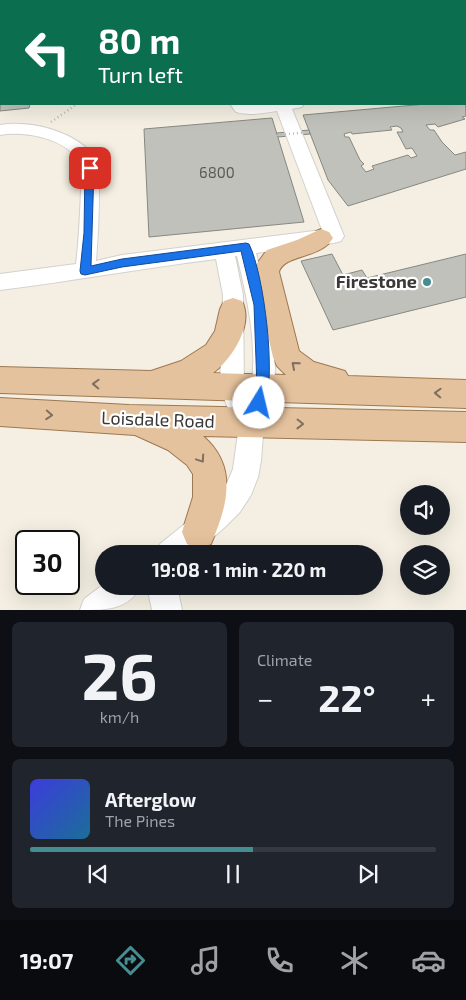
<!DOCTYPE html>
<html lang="en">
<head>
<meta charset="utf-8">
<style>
	body { margin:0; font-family:"Exo 2",sans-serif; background:#20242c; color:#f1f3f6; height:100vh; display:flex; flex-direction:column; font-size:19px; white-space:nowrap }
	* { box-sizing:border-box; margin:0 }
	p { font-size:16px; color:#9ea1a6 }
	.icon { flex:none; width:28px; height:28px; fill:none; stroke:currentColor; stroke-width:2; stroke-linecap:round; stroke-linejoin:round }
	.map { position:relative; height:610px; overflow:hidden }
	.details { display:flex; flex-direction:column; gap:12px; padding:12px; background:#0d0f14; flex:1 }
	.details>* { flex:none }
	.hud { position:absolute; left:0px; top:0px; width:466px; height:105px; box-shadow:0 5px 20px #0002; background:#0b6e4f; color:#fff; overflow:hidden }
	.controls { position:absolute; left:400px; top:485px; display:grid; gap:10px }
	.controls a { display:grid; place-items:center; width:50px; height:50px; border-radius:50%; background:#171b24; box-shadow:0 5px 20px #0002; font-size:25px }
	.speed { position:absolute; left:15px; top:530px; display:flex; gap:10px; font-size:25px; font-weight:700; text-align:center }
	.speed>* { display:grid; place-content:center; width:65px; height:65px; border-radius:50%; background:#171b24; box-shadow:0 5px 20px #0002; line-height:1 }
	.speed .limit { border:2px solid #111; border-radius:8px; background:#fff; color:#111 }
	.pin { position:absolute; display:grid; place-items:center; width:42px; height:42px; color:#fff; margin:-21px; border-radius:10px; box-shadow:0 2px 8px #0006 }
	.me { position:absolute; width:55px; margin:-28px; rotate:9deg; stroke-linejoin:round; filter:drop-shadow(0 0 4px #0008) }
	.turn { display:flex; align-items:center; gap:18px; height:105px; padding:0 15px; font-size:22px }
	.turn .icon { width:65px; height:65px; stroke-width:2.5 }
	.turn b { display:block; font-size:35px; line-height:42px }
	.big { font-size:38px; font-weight:700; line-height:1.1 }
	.details .card { flex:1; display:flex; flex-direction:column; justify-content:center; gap:8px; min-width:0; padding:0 18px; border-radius:8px; background:#20242c }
	.details .dial { align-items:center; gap:0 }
	.dial b { font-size:65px; line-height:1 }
	.song { display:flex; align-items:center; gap:15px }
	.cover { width:60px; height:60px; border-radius:8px; background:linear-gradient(135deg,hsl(240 70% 55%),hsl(200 70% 35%)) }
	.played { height:5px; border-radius:2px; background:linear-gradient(90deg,#458d90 55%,#363941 55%) }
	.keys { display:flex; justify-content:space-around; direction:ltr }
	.heat { display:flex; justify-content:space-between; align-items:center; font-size:28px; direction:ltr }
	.details .tiles { flex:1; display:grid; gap:12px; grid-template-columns:1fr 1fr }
	.card:last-child { grid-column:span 2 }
	.trip { position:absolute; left:95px; top:545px; width:288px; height:50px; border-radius:25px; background:#171b24; box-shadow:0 5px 20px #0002; font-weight:700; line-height:50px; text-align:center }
	.tab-bar { display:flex; height:80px; justify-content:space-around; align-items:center; background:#090b0e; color:#9ea1a6 }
	.tab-bar .icon { width:35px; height:35px }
	.tab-bar .on { color:#458d90 }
	.tab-bar b { font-size:22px; color:#f1f3f6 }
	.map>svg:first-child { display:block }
</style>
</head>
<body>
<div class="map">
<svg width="466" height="610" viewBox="0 0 466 610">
	<rect width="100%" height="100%" fill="#fdfbf5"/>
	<path fill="#f4efe2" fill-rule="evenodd" d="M0 0 381 1H1V104H465L466 70V610H0ZM409 494H441V526H409ZM26 541H69V584H26ZM104 554H374V586H104ZM409 554H441V586H409Z"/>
	<g fill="#c0c1bb" stroke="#878882" fill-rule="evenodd">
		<path d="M0 0H12L1 1 0 87Z"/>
		<path d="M12 0H108V1H11Z"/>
		<path d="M154 0H198V1H151Z"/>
		<path d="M1 87V104H30L29 108 0 111Z"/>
		<path d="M465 93 466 116 462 117 465 119 438 127 435 124 426 125 430 130H434L442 142 455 155 466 152V169L348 206 328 180 303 115 426 104H465ZM397 126 401 128 403 132H397L406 149 412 148 417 156 411 158 408 155 372 166 374 169 366 172 361 166 364 164 360 160 349 137H345L344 134 351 132 352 134 392 130 390 127Z"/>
		<path d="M272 118 304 222 149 237 144 129Z"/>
		<path d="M309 130 310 134 278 137 277 133Z"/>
		<path d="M332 254 343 275 362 270 367 278 466 254V297L333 330 301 261Z"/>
	</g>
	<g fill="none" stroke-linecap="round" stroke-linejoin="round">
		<g stroke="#d3d1cc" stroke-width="2">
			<g id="minor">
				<path d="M247 0H259L260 1H248Z"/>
				<path d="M316 0H328L329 1H317Z"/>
				<path d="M428 0H441L442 1H429Z"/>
				<rect x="465" y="71" width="1" height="8"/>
				<path d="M230 104H304L302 107 292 109 344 236 341 241 334 243 256 253 270 316 275 368 274 391 264 421 261 461 258 477 251 495 240 512 224 528 194 554H156L160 544 213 501 227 483 233 469 239 426 229 411 220 388 223 295 216 259C144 268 72 281 0 290V274L76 264C79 240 80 215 81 190 81 184 83 174 81 167 72 139 25 130 0 135V125C30 119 89 133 99 168 100 175 99 184 99 191 99 215 98 238 96 261L122 255 322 230 277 111C263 113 250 116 236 112ZM235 256H237C247 297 261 357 248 398L244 388 243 295Z"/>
				<path d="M104 584V586H141C128 610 107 610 80 610L84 599Z"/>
				<path d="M147 586H177L182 610H152Z"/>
			</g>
		</g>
		<g stroke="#9d7850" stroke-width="2">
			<g id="major">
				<rect x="400" y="0" width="16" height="1"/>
				<rect x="465" y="55" width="1" height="11"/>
				<path d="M321 229 329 232 333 238C321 259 284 254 279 272L299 351 314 362 345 371 348 376 466 380V408L0 393V367L151 371 181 361 206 345 215 331 220 309 224 301 233 298 242 301C254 325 232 359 213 373L286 375 277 366 273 357 253 272 256 265 267 250 297 240Z"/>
				<path d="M0 398 129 405 466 412V442L203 436C239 467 227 507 211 544L199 549 187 544 182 532 193 497V474L187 465 168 450 135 435 0 426Z"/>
			</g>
		</g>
		<path stroke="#bcbab5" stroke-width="2.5" stroke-dasharray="1 3" stroke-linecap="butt" d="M51 122 77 104"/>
		<use href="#minor" fill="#fff" fill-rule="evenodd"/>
		<use href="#major" fill="#e5c29e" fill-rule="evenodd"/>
		<path stroke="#bcbab5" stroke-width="2.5" stroke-dasharray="1 3" stroke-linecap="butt" d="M277 135 309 132"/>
	</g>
	<defs><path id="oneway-chevron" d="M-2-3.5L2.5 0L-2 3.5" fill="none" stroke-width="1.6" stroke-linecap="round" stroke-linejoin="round" transform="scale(1.25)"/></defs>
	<g stroke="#7e7060">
		<use href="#oneway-chevron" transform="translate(295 365) rotate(-139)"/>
		<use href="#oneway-chevron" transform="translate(96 384) rotate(-178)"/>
		<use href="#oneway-chevron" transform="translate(438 393) rotate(-178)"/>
		<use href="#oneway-chevron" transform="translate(49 415) rotate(4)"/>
		<use href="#oneway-chevron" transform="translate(300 424) rotate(1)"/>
		<use href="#oneway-chevron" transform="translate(201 459) rotate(56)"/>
	</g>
	<path fill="#1a73e8" stroke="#114b97" d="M90 165 94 168 91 266 122 259 246 243 249 244C264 274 277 378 264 408L259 409 255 408 253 403 257 387 254 305 241 251 122 267 85 275 81 274 80 271 84 233 85 168Z"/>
	<circle fill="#458d90" stroke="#fff" stroke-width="2" cx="427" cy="282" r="5"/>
	<g text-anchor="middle" stroke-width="4.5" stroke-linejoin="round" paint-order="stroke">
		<g font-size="15" fill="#5c5b58">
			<text x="217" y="178">6800</text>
		</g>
		<g font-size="18" font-weight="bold" fill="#3a3937" stroke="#fff" text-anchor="end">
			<text x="417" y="288">Firestone</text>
		</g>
		<g font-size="18" fill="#3a3937" stroke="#fff">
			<text transform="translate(158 420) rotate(2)" y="6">Loisdale Road</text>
		</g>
	</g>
</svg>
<div class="controls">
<a><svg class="icon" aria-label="sound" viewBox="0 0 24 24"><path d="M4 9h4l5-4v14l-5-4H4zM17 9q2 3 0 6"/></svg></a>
<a><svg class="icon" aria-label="layers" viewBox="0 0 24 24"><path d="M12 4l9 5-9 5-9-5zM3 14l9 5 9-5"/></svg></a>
</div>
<div class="speed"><div class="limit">30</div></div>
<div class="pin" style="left:90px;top:168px;background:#d93025"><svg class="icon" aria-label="arrive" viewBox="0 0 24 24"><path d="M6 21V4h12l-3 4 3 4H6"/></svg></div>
<svg class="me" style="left:259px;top:403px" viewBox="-20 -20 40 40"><circle r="19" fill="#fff"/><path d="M0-13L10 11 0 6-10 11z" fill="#1a73e8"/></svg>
<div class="trip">19:08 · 1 min · 220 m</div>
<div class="hud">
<div class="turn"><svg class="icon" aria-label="left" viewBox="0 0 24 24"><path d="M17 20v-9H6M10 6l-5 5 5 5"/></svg><div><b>80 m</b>Turn left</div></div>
</div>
</div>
<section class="details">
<div class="tiles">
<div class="card dial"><b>26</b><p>km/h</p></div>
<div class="card"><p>Climate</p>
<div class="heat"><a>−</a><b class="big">22°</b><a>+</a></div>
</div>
<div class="card">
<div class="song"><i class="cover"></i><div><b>Afterglow</b><p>The Pines</p></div></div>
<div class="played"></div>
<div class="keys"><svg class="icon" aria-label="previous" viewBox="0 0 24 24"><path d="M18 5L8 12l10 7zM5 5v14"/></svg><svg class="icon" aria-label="pause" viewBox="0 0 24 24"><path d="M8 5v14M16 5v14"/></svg><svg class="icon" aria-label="next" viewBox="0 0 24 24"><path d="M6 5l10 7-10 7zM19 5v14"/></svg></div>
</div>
</div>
</section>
<nav class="tab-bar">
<b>19:07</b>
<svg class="icon on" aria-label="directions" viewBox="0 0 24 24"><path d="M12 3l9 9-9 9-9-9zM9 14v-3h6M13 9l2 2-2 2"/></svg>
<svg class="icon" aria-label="music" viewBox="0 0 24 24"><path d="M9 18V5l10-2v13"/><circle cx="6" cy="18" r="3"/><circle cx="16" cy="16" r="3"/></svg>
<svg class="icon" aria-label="phone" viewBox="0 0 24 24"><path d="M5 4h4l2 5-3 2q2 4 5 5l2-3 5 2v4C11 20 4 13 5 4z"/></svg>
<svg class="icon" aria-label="climate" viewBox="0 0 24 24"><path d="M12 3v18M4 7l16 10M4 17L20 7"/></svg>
<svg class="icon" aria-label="car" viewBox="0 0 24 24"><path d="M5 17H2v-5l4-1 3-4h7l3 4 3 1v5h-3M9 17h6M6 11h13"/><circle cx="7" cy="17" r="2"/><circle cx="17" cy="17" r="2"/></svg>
</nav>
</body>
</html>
